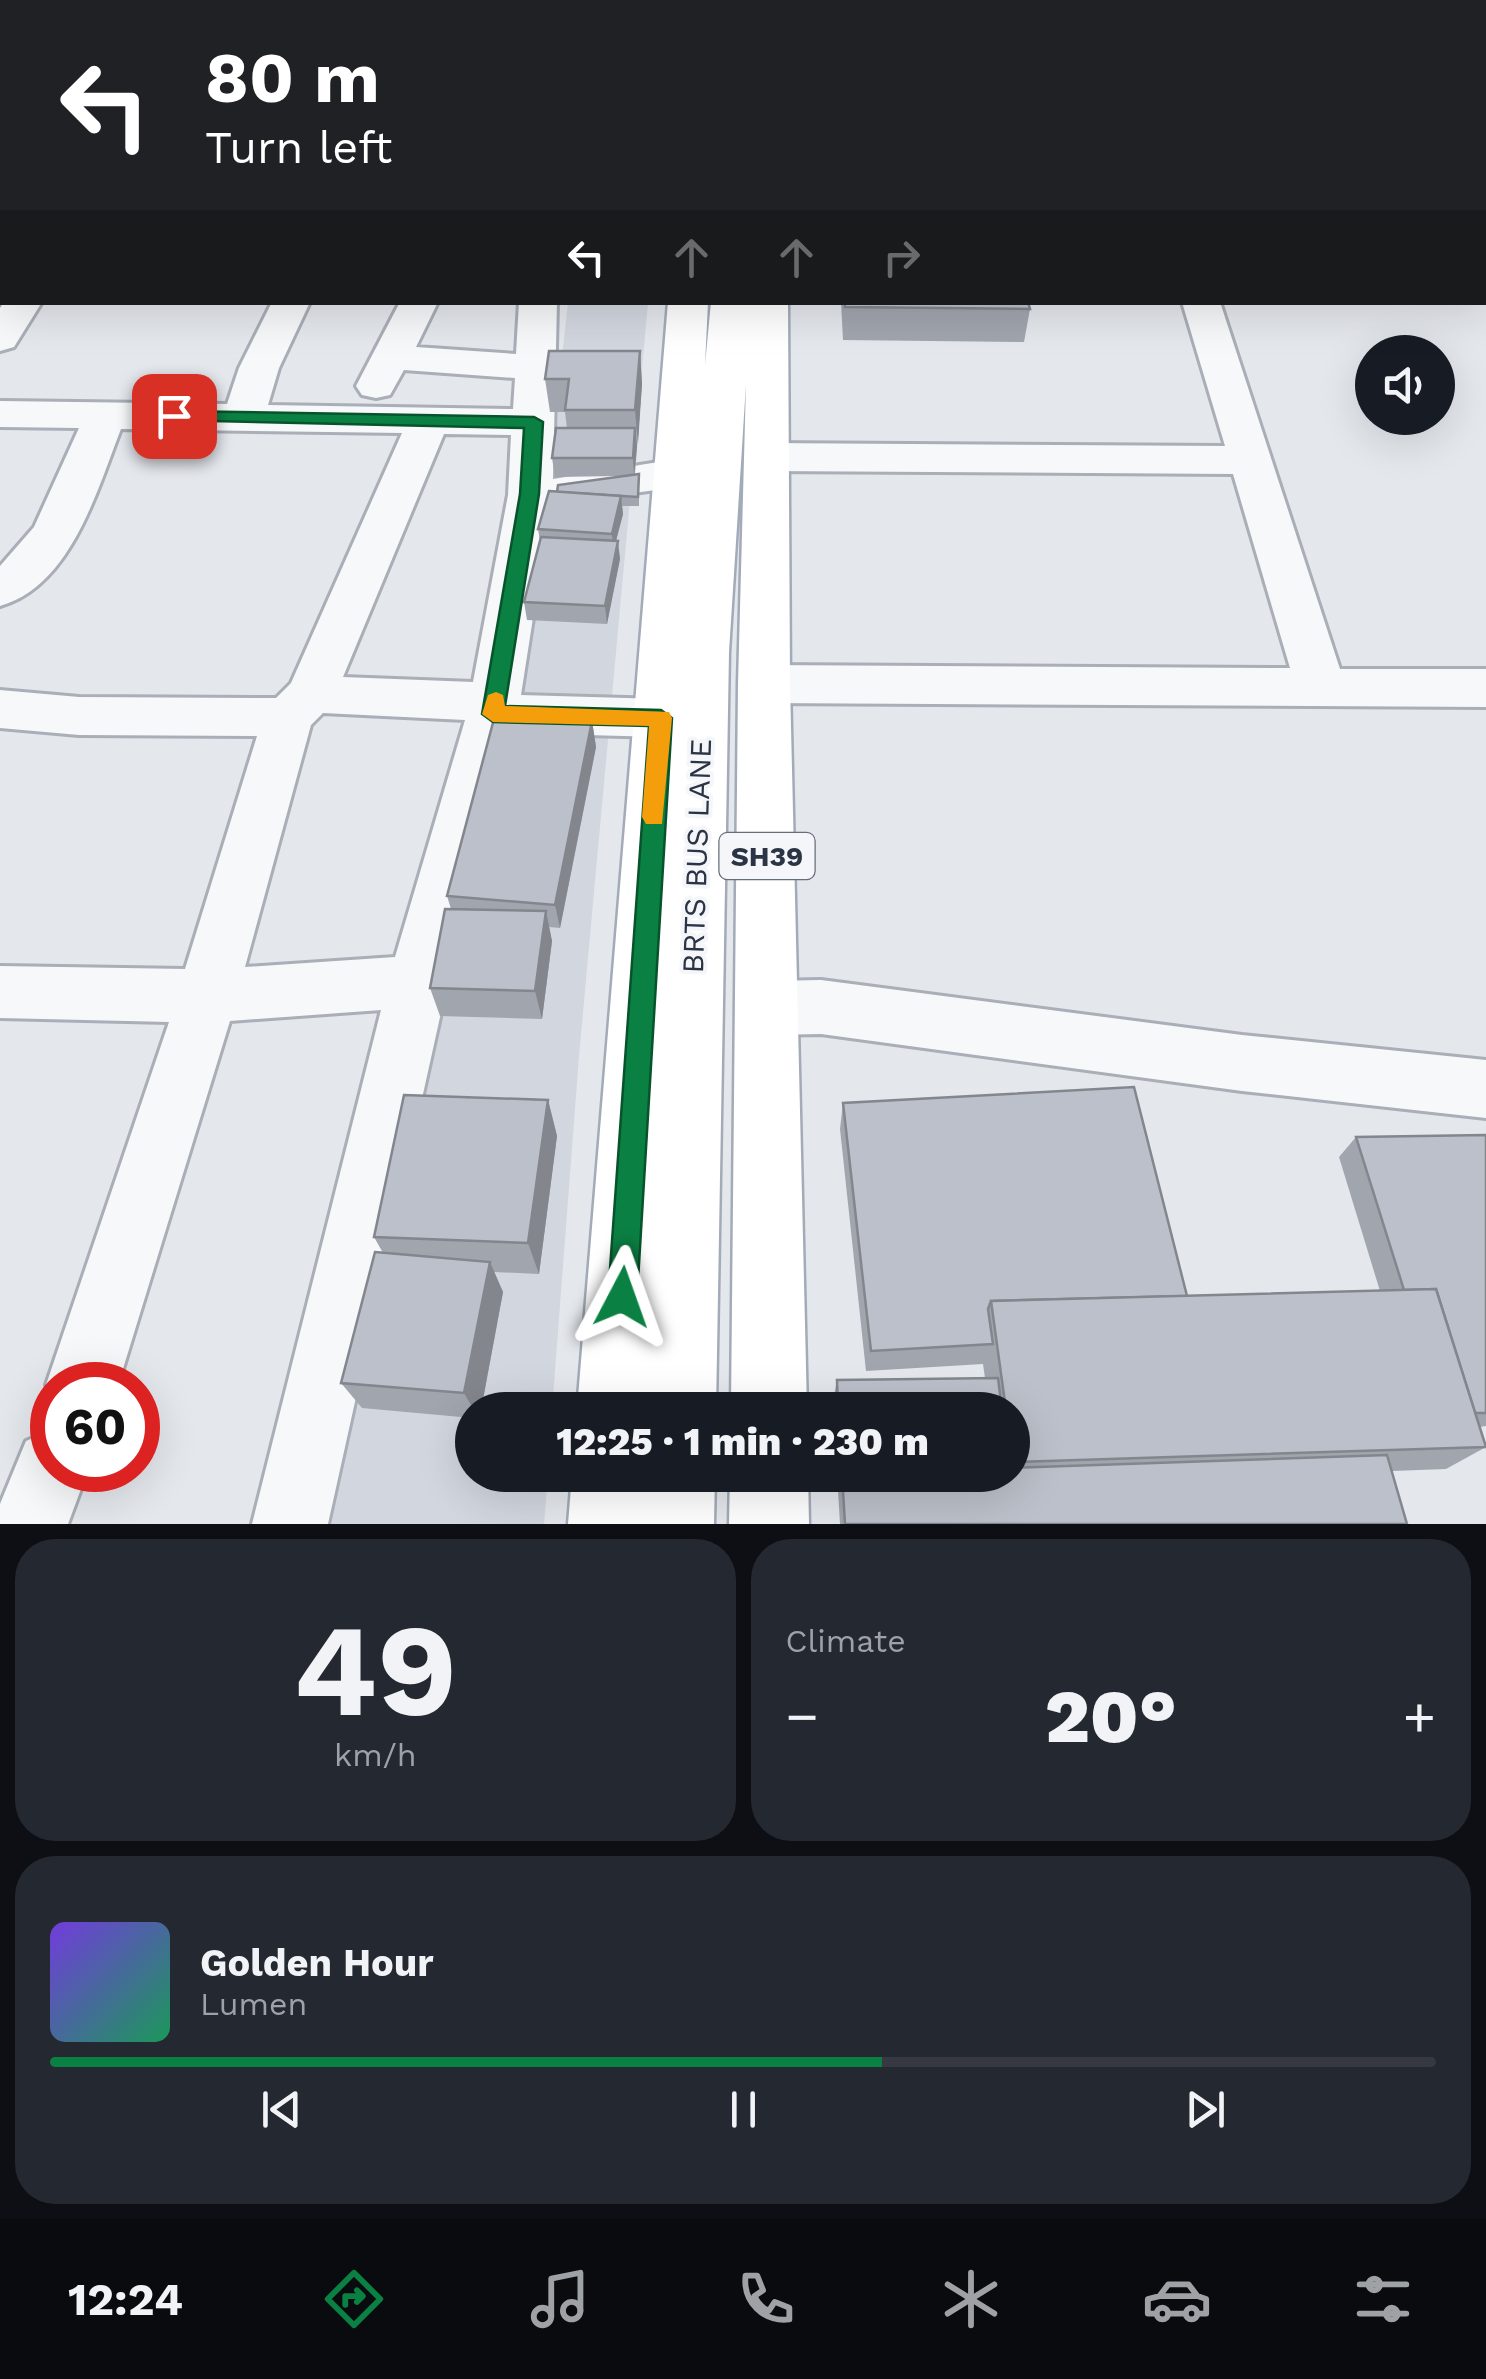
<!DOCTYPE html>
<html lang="en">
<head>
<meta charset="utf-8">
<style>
	body { margin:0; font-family:"Work Sans",sans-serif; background:#242831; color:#f1f3f6; height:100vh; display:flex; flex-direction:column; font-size:38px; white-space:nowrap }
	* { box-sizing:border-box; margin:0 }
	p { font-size:32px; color:#9ea1a6 }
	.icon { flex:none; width:55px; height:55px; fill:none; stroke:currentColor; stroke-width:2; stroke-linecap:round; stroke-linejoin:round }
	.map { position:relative; height:1524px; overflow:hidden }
	.side { display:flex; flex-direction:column; gap:15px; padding:15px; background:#0d0f14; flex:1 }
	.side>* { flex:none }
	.guide { position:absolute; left:0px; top:0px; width:1488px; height:305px; box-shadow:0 10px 40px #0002; background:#202124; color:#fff; overflow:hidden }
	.controls { position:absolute; left:1355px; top:335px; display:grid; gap:20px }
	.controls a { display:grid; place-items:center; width:100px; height:100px; border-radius:50%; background:#171b24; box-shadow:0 10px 40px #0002; font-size:50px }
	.speed { position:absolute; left:30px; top:1362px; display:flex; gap:20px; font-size:50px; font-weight:700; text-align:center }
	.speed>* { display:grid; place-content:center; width:130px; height:130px; border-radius:50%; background:#171b24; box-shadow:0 10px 40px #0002; line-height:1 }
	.speed .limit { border:15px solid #d22; background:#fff; color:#111 }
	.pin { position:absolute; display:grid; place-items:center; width:85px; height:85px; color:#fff; margin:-42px; border-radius:20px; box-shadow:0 5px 15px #0006 }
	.me { position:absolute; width:110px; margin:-55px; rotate:4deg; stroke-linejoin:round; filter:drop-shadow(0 0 8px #0008) }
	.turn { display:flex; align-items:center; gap:35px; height:210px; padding:0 40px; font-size:45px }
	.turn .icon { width:130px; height:130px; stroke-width:2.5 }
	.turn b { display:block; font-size:70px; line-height:85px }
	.lanes { display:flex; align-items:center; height:95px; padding:0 40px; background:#0003; justify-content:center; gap:50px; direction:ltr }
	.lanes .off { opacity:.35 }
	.big { font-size:75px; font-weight:800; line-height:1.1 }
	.side .card { flex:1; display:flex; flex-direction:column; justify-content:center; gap:15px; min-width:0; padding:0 35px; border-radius:40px; background:#242831 }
	.side .dial { align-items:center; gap:0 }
	.dial b { font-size:130px; line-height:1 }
	.song { display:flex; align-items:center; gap:30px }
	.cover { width:120px; height:120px; border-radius:15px; background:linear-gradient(135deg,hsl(260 70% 55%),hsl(150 70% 35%)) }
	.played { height:10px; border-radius:5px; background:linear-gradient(90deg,#0b8043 60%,#363941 60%) }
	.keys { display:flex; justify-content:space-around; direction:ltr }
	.heat { display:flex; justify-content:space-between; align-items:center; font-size:55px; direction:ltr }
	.side .tiles { flex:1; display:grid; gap:15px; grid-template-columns:1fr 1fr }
	.card:last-child { grid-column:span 2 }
	.trip { position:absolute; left:455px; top:1392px; width:575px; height:100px; border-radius:50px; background:#171b24; box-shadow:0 10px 40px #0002; font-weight:800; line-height:100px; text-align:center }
	.tabs { display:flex; height:160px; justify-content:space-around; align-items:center; background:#090b0e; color:#9ea1a6 }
	.tabs .icon { width:70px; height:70px }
	.tabs .selected { color:#0b8043 }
	.tabs b { font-size:45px; color:#f1f3f6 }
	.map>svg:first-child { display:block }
</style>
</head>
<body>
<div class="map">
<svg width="1486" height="1524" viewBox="0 0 1486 1524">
	<rect width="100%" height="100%" fill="#e4e7ec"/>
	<path fill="#d2d6de" d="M568 303H648L579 1056 552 1410H472V1475H548L544 1524H326L546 498Z"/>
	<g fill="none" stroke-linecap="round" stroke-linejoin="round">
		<g stroke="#a9aeb7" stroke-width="6">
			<g id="street">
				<path d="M379 0H433L434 2H380Z"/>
				<rect x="0" y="7" width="2" height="18"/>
				<rect x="1485" y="171" width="1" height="20"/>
				<path d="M4 302H42L14 347 0 351V308Z"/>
				<path d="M272 302H310L279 368 268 405 513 409 515 378 404 370 390 395 376 398 362 395 356 386 400 302H438L416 347 516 354 519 302H557L553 479 677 459 692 463 699 473 692 483 677 487 569 502 552 496 521 695 661 699 679 704 687 718 679 732 661 737 512 733 448 981 328 1524H252L381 1010 230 1021 118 1385H52V1400L46 1385 169 1022 0 1018V966L185 969 257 736 79 735 0 728V690L79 697 276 698 291 683 402 433 121 429C97 490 71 586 0 606V566L34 527 79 428 0 427V401L227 404 239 368ZM444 434 511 435 508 495 473 682 343 677ZM323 713 465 720 395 957 245 967 311 725Z"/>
				<path d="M1182 302H1220L1340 669H1486V707L764 703 746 697 739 684 746 671 764 665 1290 668 1233 474 766 471 751 467 744 457 751 447 766 443 1225 446Z"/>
				<path d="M821 980 1242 1035 1486 1060V1118L1242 1091 821 1034 769 1035 748 1027 739 1008 748 989 769 981Z"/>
				<path d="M52 1430V1470H88L68 1524H0V1504L26 1441Z"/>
			</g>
		</g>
		<g stroke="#a9aeb7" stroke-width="5">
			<g id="secondary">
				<path d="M1409 0H1440L1441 2H1411Z"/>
				<rect x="1485" y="71" width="1" height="21"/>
				<path d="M0 85 2 86V106H0Z"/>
			</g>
		</g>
		<g stroke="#a3abb8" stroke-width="5">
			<g id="primary">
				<rect x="769" y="0" width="30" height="2"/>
				<rect x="818" y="0" width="30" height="2"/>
				<path d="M668 302H708L705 365 711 302H788L790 684 807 1410H731L738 684 746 384 729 652 716 1410H577Z"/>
				<path d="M572 1475H715L714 1524H568Z"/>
				<path d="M730 1475H808L809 1524H729Z"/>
			</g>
		</g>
		<use href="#street" fill="#f7f8fa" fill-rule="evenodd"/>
		<use href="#secondary" fill="#fff" fill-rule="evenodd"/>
		<use href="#primary" fill="#fff" fill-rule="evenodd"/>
	</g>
	<g fill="#a1a5ae">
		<path d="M841 302H1028L1030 309 1024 342 843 340Z"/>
		<path d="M640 351 642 384 635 474H639V506H622L623 514 616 541 620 559 607 624 527 620 524 602 540 541 538 529 557 492 619 476 555 477 552 458 567 428 565 412H550L545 379Z"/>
		<path d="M592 721 596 747 560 928 549 927 552 941 542 1019 440 1016 430 988 451 909 447 896Z"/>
		<path d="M548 1100 557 1136 539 1274 494 1272 503 1292 481 1410H472V1418L362 1408 341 1383 383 1253 374 1237Z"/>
		<path d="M843 1103 1187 1296 1380 1291 1339 1157 1356 1137 1486 1135V1426L1479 1427 1486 1447 1446 1469 1392 1471 1407 1524H840L837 1475H1012V1410H834L833 1400 837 1380 985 1378 983 1364 866 1371 840 1129Z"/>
	</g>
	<g fill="#83868d">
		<path d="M640 351 642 384 638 444 635 410Z"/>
		<path d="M635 428 637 446 634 476 633 458Z"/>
		<path d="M621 496 623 514 613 552 612 534Z"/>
		<path d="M618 541 620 559 607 624 605 606Z"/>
		<path d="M592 721 596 747 560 928 555 905Z"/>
		<path d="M546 911 552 941 542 1019 535 991Z"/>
		<path d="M548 1100 557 1136 539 1274 528 1243Z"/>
		<path d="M490 1262 503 1292 481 1410H474L464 1393Z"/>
	</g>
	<g fill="#bbc0ca" stroke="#83868d" stroke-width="2.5">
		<path d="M845 302H1028L1030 309 845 307Z"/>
		<path d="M549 351H640L635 410H565L569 379H545Z"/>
		<path d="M556 428H635L633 458H552Z"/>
		<path d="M639 474 638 497 557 492 558 485Z"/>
		<path d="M549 491 621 496 612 534 538 529Z"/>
		<path d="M541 537 618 541 605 606 524 602Z"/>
		<path d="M495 715 592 721 555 905 447 896Z"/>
		<path d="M445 909 546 911 535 991 430 988Z"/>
		<path d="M1134 1087 1187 1296 991 1301 988 1309 993 1344 871 1351 843 1103Z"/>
		<path d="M404 1095 548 1100 528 1243 374 1237Z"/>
		<path d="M1486 1135V1413H1475L1436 1289 1404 1290 1356 1137Z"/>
		<path d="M375 1252 490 1262 464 1393 341 1383Z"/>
		<path d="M1436 1289 1486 1447 1014 1462 1012 1410H1006L991 1301Z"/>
		<path d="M998 1378 1002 1410H838L837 1380Z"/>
		<path d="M1387 1455 1407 1524H845L842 1475H1012V1468Z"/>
	</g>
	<path fill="#0b8043" stroke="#07532c" stroke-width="2.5" d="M174 411 534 417 543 422 539 494 505 706 661 710 672 718 637 1297 633 1308 622 1312 612 1308 608 1297 649 726 493 722 482 714 520 494 524 428 168 420V413Z"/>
	<path fill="#f59e0b" d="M496 692 503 695 505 706 669 712 672 718 662 824H646L642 817 649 726 493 722 482 714 488 695Z"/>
	<g text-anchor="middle" stroke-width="8" stroke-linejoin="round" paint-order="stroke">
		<rect fill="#f4f6f9" stroke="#676e7b" stroke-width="2.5" x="719.5" y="833" width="95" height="46" rx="8"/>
		<g font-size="28" font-weight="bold" fill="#2b3445">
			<text x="767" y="866">SH39</text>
		</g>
		<g font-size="30" fill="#2b3445" stroke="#f4f6f9">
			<text transform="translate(697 856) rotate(-88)" y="10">BRTS BUS LANE</text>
		</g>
	</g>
</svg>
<div class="controls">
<a><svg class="icon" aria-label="sound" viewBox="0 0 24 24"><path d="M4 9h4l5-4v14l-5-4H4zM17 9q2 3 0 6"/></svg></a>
</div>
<div class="speed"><div class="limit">60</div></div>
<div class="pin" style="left:174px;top:416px;background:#d93025"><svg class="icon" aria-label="arrive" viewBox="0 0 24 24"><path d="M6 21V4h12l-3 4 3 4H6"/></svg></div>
<svg class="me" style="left:622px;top:1297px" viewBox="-20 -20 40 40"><path d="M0-17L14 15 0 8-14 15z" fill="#0b8043" stroke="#fff" stroke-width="4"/></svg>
<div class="trip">12:25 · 1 min · 230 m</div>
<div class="guide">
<div class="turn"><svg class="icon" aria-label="left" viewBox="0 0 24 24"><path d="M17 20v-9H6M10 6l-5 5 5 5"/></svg><div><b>80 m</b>Turn left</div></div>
<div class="lanes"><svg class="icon" aria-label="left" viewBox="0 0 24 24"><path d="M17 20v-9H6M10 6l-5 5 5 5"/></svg><svg class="icon off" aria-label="ahead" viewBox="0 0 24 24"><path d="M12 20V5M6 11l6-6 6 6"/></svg><svg class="icon off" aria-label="ahead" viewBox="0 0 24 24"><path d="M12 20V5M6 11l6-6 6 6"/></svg><svg class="icon off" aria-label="right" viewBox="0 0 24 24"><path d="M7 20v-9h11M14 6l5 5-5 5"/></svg></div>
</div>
</div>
<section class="side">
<div class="tiles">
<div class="card dial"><b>49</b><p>km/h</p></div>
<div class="card"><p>Climate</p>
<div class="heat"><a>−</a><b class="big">20°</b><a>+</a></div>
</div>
<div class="card">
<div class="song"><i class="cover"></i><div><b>Golden Hour</b><p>Lumen</p></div></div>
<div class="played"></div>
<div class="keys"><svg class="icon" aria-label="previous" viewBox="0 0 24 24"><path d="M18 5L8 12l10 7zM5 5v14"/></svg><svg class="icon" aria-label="pause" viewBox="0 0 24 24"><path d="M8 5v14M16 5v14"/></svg><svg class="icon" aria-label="next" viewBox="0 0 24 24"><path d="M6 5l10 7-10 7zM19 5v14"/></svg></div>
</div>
</div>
</section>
<nav class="tabs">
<b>12:24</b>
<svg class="icon selected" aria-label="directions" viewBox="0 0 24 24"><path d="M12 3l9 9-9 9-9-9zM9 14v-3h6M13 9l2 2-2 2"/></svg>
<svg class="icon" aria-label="music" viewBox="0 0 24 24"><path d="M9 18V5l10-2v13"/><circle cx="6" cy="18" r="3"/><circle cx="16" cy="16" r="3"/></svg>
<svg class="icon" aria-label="phone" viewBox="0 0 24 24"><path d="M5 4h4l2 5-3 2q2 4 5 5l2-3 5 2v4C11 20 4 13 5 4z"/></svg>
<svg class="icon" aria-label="climate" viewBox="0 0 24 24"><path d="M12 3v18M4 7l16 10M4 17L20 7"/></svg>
<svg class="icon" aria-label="car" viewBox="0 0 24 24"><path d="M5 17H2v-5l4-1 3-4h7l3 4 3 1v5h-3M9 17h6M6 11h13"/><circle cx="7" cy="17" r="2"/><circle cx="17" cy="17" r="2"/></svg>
<svg class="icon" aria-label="filters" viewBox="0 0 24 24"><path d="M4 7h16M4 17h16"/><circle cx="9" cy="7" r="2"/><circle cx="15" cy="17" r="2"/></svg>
</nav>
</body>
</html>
